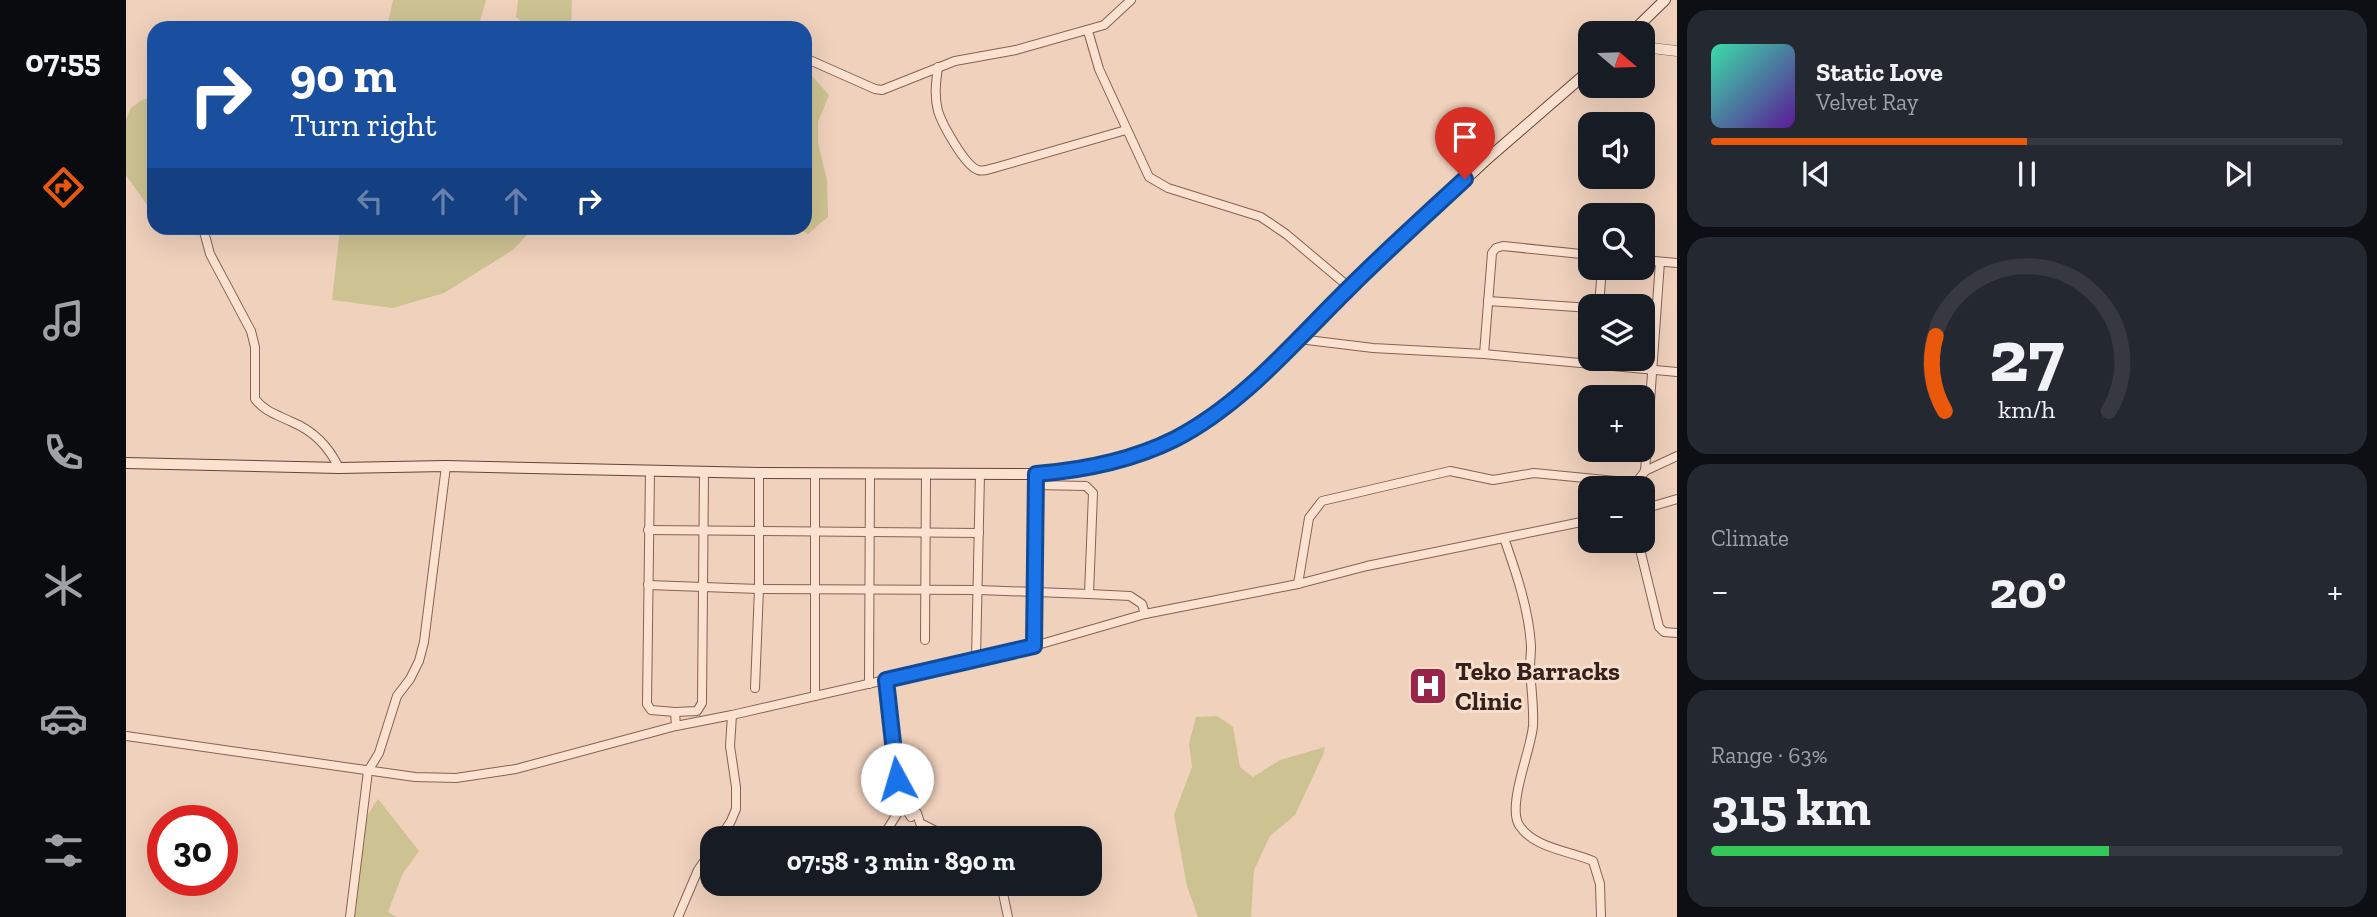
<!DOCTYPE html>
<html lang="en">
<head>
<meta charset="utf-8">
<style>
	body { margin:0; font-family:"Zilla Slab",serif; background:#242831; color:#f1f3f6; height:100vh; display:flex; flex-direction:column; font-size:26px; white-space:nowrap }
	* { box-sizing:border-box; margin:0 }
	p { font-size:23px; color:#9ea1a6 }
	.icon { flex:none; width:38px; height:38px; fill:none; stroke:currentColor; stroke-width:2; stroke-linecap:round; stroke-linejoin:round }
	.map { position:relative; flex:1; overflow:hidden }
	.panel { display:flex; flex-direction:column; gap:10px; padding:10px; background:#0d0f14; width:700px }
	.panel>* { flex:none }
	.banner { position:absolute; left:21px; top:21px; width:665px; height:214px; border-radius:21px; box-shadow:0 7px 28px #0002; background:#1a4fa0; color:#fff; overflow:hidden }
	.needle { width:46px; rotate:109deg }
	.controls { position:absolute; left:1452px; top:21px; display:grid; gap:14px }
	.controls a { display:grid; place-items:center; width:77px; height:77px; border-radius:14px; background:#171b24; box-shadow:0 7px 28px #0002; font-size:35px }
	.speed { position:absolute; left:21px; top:805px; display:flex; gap:14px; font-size:35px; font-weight:700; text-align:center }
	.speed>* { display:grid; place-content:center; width:91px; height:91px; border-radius:50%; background:#171b24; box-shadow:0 7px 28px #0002; line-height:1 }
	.speed .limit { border:10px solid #d22; background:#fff; color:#111 }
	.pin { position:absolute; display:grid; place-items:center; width:60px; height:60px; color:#fff; margin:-72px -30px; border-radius:50% 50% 50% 0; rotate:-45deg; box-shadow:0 0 7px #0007 }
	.pin .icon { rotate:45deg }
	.me { position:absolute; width:77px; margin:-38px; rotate:354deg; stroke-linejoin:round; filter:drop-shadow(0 0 5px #0008) }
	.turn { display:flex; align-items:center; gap:24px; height:147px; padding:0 28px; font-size:32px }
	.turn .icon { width:91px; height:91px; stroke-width:2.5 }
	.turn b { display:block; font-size:49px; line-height:60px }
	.lanes { display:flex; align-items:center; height:66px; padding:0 28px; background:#0003; justify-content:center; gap:35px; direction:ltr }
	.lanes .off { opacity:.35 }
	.big { font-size:52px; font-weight:700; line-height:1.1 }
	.panel .tile { flex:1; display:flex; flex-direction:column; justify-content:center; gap:10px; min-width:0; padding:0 24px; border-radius:21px; background:#242831 }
	.panel .dial { align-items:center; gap:0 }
	.dial svg { height:182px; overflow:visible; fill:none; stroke:#363941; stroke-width:7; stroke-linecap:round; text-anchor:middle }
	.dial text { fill:#f1f3f6; stroke:none }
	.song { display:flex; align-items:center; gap:21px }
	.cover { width:84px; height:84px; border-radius:10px; background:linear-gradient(135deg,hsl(160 70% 55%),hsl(270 70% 35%)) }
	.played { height:7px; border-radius:4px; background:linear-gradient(90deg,#ea580c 50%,#363941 50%) }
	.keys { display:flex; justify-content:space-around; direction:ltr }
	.heat { display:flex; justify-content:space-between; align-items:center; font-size:38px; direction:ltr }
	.charge { height:10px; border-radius:5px; background:linear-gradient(90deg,#34c759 63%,#363941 0) }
	.trip { position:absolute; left:574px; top:826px; width:402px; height:70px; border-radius:21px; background:#171b24; box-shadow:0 7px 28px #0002; font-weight:700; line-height:70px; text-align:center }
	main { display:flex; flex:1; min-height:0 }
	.menu { display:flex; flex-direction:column; width:126px; justify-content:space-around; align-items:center; background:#090b0e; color:#9ea1a6 }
	.menu .icon { width:49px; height:49px }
	.menu .selected { color:#ea580c }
	.menu b { font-size:32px; color:#f1f3f6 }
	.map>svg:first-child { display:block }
</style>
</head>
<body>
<main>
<nav class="menu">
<b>07:55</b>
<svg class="icon selected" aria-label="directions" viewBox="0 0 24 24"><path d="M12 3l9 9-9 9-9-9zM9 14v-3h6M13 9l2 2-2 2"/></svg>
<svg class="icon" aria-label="music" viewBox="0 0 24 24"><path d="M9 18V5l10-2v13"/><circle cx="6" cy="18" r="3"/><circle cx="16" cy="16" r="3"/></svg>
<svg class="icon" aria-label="phone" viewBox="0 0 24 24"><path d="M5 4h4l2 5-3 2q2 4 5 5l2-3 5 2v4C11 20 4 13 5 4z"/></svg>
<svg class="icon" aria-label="climate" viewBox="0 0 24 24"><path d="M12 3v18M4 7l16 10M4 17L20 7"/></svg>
<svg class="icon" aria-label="car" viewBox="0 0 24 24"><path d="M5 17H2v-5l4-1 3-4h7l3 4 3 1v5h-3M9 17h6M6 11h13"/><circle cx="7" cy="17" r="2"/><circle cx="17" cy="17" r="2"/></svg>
<svg class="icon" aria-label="filters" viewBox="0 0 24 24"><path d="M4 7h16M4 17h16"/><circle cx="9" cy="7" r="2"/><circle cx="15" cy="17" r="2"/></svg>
</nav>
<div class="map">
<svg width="1551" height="917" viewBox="0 0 1551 917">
	<rect width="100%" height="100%" fill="#efd1bc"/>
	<g fill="#cdc291">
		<path d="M267 0H360L352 28H261Z"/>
		<path d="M392 0H446L445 28H404L390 17Z"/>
		<path d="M679 68 703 95 692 122V143L701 180 702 217 682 234 670 228H679Z"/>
		<path d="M28 96V215L0 175V119L5 108 16 100Z"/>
		<path d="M214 228H407L387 250 318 293 267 308 206 300Z"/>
		<path d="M1091 716 1107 727 1114 767 1127 777 1154 760 1199 747 1197 755 1169 815 1144 836 1128 870 1125 917H1072L1061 886 1048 815 1066 767 1063 744 1070 717Z"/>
		<path d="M252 799 293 851 277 873 262 912 270 917H220L229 876 233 828Z"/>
	</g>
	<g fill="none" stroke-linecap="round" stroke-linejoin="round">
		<g stroke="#876155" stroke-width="10">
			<g id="minor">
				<path d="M962 31 973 69 1023 177 1042 188 1135 217 1160 234 1223 287"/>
				<path d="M679 58 749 89 756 90 829 61 890 50 978 25 1005 0"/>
				<path d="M812 67C810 81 808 96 812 111 816 124 839 166 852 170 857 172 863 169 868 168L1000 130"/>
				<path d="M1482 215 1483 210"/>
				<path d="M77 228 84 254 125 331 129 347V399C139 412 152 415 166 422 188 431 203 447 213 468"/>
				<path d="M1517 260 1551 263"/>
				<path d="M1362 301 1465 308"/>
				<path d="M1473 306 1476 268"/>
				<path d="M1173 339 1247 348 1358 354 1551 372"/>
				<path d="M1358 354 1366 253 1370 248 1377 246 1465 255"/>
				<path d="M524 471 521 704 525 710 549 712 550 726"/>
				<path d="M1519 471 1534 262"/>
				<path d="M689 473V696"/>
				<path d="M910 485 960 486 967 493 963 594"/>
				<path d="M1517 509 1551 499"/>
				<path d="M522 530 853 533"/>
				<path d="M1378 538C1390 572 1403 610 1405 646 1405 653 1404 661 1404 668 1405 687 1408 707 1407 726 1405 750 1381 805 1393 825 1407 848 1444 851 1467 861L1474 884 1475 917"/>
				<path d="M1512 541 1533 627 1538 632 1551 633"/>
				<path d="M1172 584 1183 518 1196 501 1324 471 1367 480 1408 473 1510 483 1519 471 1551 456"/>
				<path d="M522 585 633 589 853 590 963 594 1004 596 1016 604 1019 614"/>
				<path d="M799 640 800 473"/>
				<path d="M908 646 910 474"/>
				<path d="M850 659 854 474"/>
				<path d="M743 684 744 473"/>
				<path d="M629 688 633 589V473"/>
				<path d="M549 712 571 711 576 703 578 472"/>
				<path d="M0 736 289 777 330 778 390 769 550 726 606 715 908 646 1019 614 1172 584 1241 566 1465 520"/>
				<path d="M773 799 785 817 791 813 794 823 824 838"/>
				<path d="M594 838 605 821 610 809V787L604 746 606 715"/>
				<path d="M756 838 771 814 773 799 760 680"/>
				<path d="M875 884 882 917"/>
				<path d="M224 917 242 771 253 753 271 696 284 679 293 661 298 642 320 466"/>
				<path d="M552 917 572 870 586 850"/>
			</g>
		</g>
		<g stroke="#876155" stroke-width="11">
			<path id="tertiary" d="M1517 47 1551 51"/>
		</g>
		<g stroke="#684339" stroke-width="12">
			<g id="secondary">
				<path d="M1505 33 1539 0"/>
				<path d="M0 463 213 468 320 466 633 473 910 474 960 469 1005 458 1049 439 1077 422 1126 384 1278 236 1360 160 1465 69"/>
			</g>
		</g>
		<use href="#minor" stroke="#fae1d0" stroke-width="8"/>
		<use href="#tertiary" stroke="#fae1d0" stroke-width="10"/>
		<use href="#secondary" stroke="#fae1d0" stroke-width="10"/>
	</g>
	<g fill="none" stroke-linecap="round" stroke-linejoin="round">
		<g stroke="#114b97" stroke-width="18">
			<path id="route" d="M771 779 760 680 908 646 910 474C959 470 1005 461 1049 439 1117 404 1169 341 1222 289 1260 251 1300 215 1339 179"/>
		</g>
		<use href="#route" stroke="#1a73e8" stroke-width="12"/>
	</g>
	<defs>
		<g id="hospital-square" transform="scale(2.0125)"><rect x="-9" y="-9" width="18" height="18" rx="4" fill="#982447" stroke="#f6decc"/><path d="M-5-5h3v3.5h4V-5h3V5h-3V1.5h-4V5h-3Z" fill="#fff"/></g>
	</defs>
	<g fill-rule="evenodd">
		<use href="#hospital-square" x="1302" y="686"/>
	</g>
	<g text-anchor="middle" stroke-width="6" stroke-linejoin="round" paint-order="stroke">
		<g font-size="26" font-weight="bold" fill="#36201b" stroke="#f6decc" text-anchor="start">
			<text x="1329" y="680">Teko Barracks<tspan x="1329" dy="30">Clinic</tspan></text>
		</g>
	</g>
</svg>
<div class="controls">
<a><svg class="needle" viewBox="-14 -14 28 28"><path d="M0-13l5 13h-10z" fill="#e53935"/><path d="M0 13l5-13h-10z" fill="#9ea1a6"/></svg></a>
<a><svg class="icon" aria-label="sound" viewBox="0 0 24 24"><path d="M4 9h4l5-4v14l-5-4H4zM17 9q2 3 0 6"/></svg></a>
<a><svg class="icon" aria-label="search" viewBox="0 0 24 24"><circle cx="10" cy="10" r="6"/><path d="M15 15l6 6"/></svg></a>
<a><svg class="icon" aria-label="layers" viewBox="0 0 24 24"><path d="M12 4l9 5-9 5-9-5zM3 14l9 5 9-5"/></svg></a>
<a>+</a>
<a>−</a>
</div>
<div class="speed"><div class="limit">30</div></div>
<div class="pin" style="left:1339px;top:179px;background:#d93025"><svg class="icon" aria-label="arrive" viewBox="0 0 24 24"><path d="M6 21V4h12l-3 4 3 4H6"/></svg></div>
<svg class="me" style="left:771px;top:779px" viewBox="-20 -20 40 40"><circle r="19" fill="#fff"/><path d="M0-13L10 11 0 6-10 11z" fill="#1a73e8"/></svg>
<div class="trip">07:58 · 3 min · 890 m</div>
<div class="banner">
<div class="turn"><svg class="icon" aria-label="right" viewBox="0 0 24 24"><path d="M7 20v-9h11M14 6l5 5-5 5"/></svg><div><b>90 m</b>Turn right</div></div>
<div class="lanes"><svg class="icon off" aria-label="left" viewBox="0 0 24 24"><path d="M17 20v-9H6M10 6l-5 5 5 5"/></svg><svg class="icon off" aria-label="ahead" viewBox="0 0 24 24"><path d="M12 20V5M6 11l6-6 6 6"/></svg><svg class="icon off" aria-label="ahead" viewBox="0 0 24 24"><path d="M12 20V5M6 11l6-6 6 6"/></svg><svg class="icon" aria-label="right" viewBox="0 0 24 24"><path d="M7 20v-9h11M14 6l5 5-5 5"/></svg></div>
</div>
</div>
<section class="panel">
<div class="tile">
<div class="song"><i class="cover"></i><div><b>Static Love</b><p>Velvet Ray</p></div></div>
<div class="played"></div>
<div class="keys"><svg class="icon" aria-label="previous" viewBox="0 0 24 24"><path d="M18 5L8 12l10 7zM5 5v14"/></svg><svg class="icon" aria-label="pause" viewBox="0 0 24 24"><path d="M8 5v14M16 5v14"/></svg><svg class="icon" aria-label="next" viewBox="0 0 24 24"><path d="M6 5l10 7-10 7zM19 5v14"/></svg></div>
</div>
<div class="tile dial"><svg viewBox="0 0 100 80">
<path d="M14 69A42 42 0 1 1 86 69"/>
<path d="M14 69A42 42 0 0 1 10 36" stroke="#ea580c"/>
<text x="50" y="56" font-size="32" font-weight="700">27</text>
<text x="50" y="72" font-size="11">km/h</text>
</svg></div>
<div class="tile"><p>Climate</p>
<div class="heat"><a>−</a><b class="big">20°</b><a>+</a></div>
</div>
<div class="tile"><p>Range · 63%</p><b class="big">315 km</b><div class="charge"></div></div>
</section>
</main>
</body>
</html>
